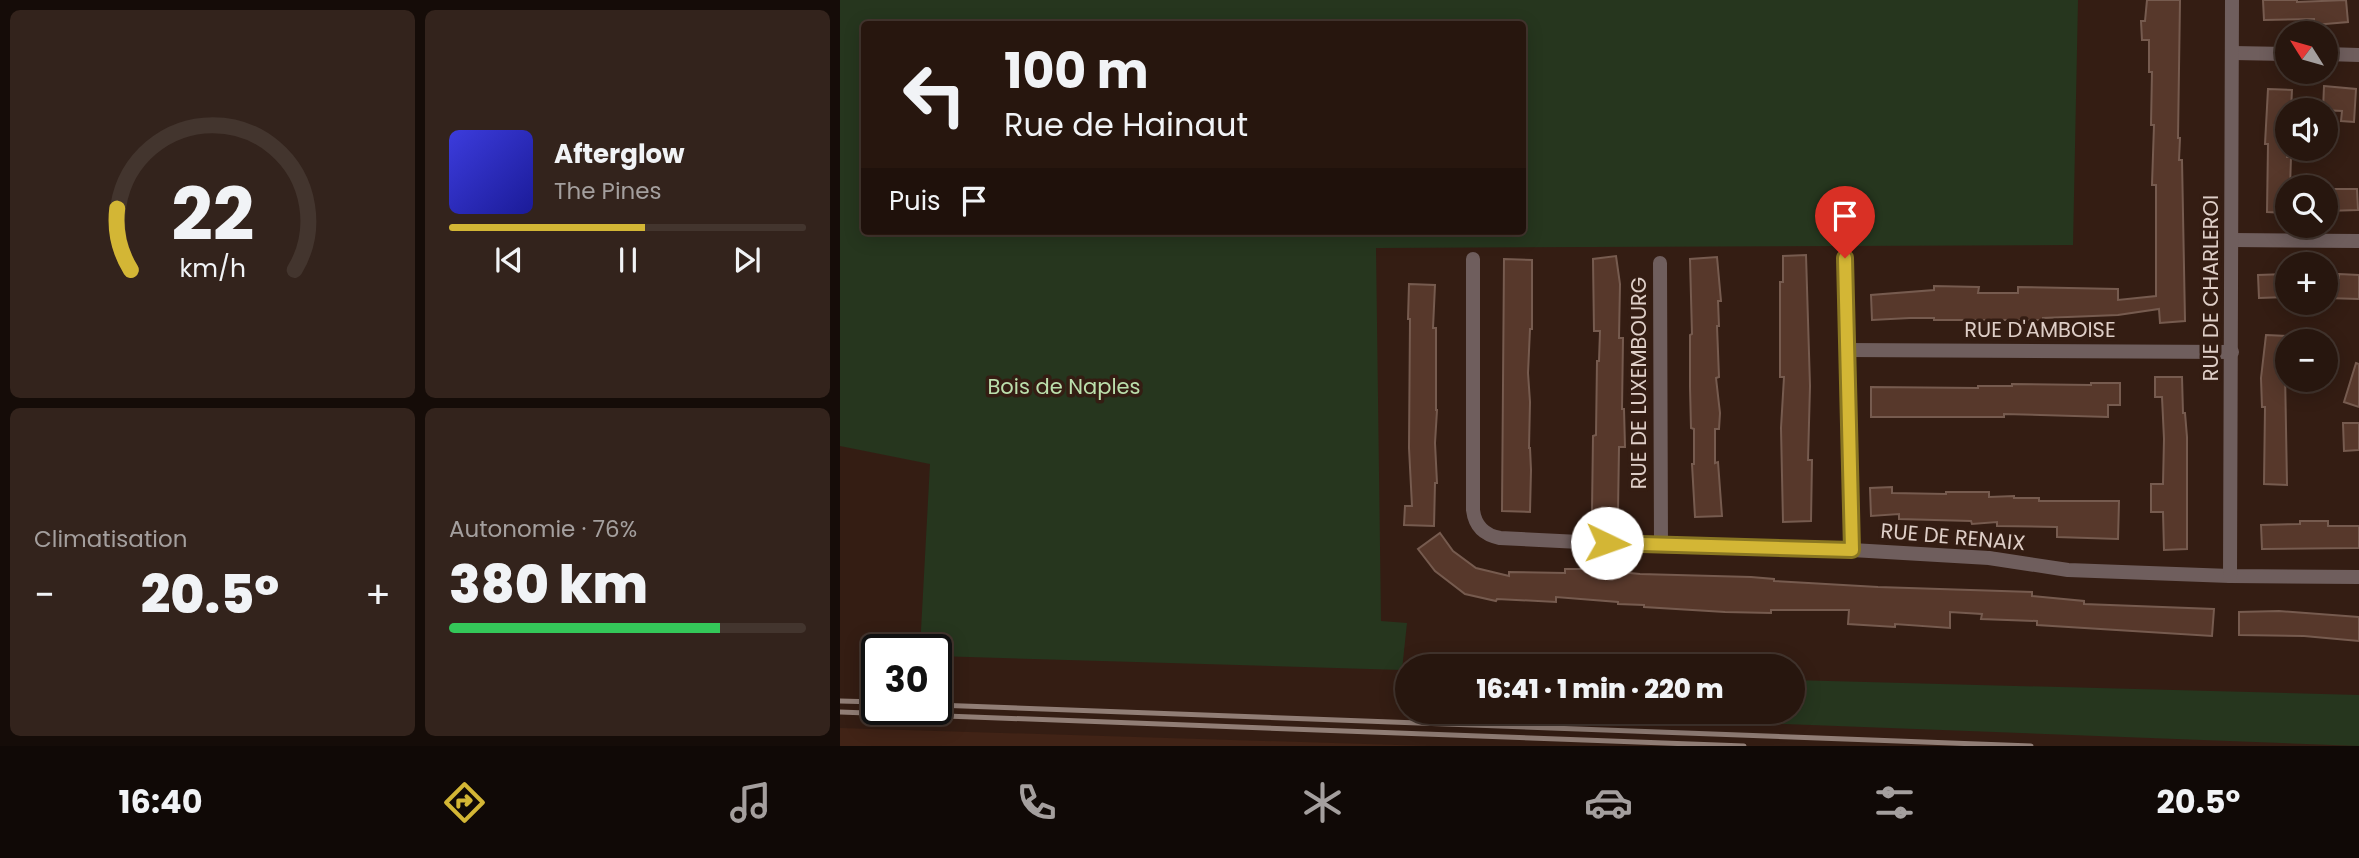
<!DOCTYPE html>
<html lang="fr">
<head>
<meta charset="utf-8">
<style>
	body { margin:0; font-family:Poppins,sans-serif; background:#33231c; color:#f1f3f6; height:100vh; display:flex; flex-direction:column; font-size:26px; white-space:nowrap }
	* { box-sizing:border-box; margin:0 }
	p { font-size:23px; color:#a49f9e }
	.icon { flex:none; width:38px; height:38px; fill:none; stroke:currentColor; stroke-width:2; stroke-linecap:round; stroke-linejoin:round }
	.map { position:relative; flex:1; overflow:hidden }
	.drawer { display:flex; flex-direction:column; gap:10px; padding:10px; background:#150c08; width:840px }
	.drawer>* { flex:none }
	.guide { position:absolute; left:21px; top:21px; width:665px; height:214px; border-radius:7px; box-shadow:0 4px 18px #0003,0 0 0 2px #43352e; background:#27160e; color:#f1f3f6; overflow:hidden }
	.needle { width:46px; rotate:307deg }
	.controls { position:absolute; left:1435px; top:21px; display:grid; gap:14px }
	.controls a { display:grid; place-items:center; width:63px; height:63px; border-radius:50%; background:#27160e; box-shadow:0 4px 18px #0003,0 0 0 2px #43352e; font-size:35px }
	.speed { position:absolute; left:21px; top:634px; display:flex; gap:14px; font-size:35px; font-weight:700; text-align:center }
	.speed>* { display:grid; place-content:center; width:91px; height:91px; border-radius:50%; background:#27160e; box-shadow:0 4px 18px #0003,0 0 0 2px #43352e; line-height:1 }
	.speed .limit { border:4px solid #111; border-radius:10px; background:#fff; color:#111 }
	.pin { position:absolute; display:grid; place-items:center; width:60px; height:60px; color:#fff; margin:-72px -30px; border-radius:50% 50% 50% 0; rotate:-45deg; box-shadow:0 0 7px #0007 }
	.pin .icon { rotate:45deg }
	.me { position:absolute; width:77px; margin:-38px; rotate:93deg; stroke-linejoin:round; filter:drop-shadow(0 0 5px #0008) }
	.turn { display:flex; align-items:center; gap:24px; height:147px; padding:0 28px; font-size:32px }
	.turn .icon { width:91px; height:91px; stroke-width:2.5 }
	.turn b { display:block; font-size:49px; line-height:60px }
	.then { display:flex; align-items:center; height:66px; padding:0 28px; background:#0003; gap:14px; font-size:26px }
	.big { font-size:52px; font-weight:800; line-height:1.1 }
	.drawer .tile { flex:1; display:flex; flex-direction:column; justify-content:center; gap:10px; min-width:0; padding:0 24px; border-radius:10px; background:#33231c }
	.drawer .dial { align-items:center; gap:0 }
	.dial svg { height:182px; overflow:visible; fill:none; stroke:#43352e; stroke-width:7; stroke-linecap:round; text-anchor:middle }
	.dial text { fill:#f1f3f6; stroke:none }
	.song { display:flex; align-items:center; gap:21px }
	.cover { width:84px; height:84px; border-radius:10px; background:linear-gradient(135deg,hsl(240 70% 55%),hsl(240 70% 35%)) }
	.played { height:7px; border-radius:4px; background:linear-gradient(90deg,#d3b635 55%,#43352e 55%) }
	.keys { display:flex; justify-content:space-around; direction:ltr }
	.heat { display:flex; justify-content:space-between; align-items:center; font-size:38px; direction:ltr }
	.charge { height:10px; border-radius:5px; background:linear-gradient(90deg,#34c759 76%,#43352e 0) }
	.drawer .tiles { flex:1; display:grid; gap:10px; grid-template-columns:repeat(2,1fr) }
	.trip { position:absolute; left:555px; top:654px; width:410px; height:70px; border-radius:35px; background:#27160e; box-shadow:0 4px 18px #0003,0 0 0 2px #43352e; font-weight:800; line-height:70px; text-align:center }
	.tabs { display:flex; height:112px; justify-content:space-around; align-items:center; background:#100906; color:#a49f9e }
	.tabs .icon { width:49px; height:49px }
	.tabs .current { color:#d3b635 }
	.tabs b { font-size:32px; color:#f1f3f6 }
	main { display:flex; flex:1; min-height:0 }
	.map>svg:first-child { display:block }
</style>
</head>
<body>
<main>
<section class="drawer">
<div class="tiles">
<div class="tile dial"><svg viewBox="0 0 100 80">
<path d="M14 69A42 42 0 1 1 86 69"/>
<path d="M14 69A42 42 0 0 1 8 42" stroke="#d3b635"/>
<text x="50" y="56" font-size="32" font-weight="700">22</text>
<text x="50" y="72" font-size="11">km/h</text>
</svg></div>
<div class="tile">
<div class="song"><i class="cover"></i><div><b>Afterglow</b><p>The Pines</p></div></div>
<div class="played"></div>
<div class="keys"><svg class="icon" aria-label="previous" viewBox="0 0 24 24"><path d="M18 5L8 12l10 7zM5 5v14"/></svg><svg class="icon" aria-label="pause" viewBox="0 0 24 24"><path d="M8 5v14M16 5v14"/></svg><svg class="icon" aria-label="next" viewBox="0 0 24 24"><path d="M6 5l10 7-10 7zM19 5v14"/></svg></div>
</div>
<div class="tile"><p>Climatisation</p>
<div class="heat"><a>−</a><b class="big">20.5°</b><a>+</a></div>
</div>
<div class="tile"><p>Autonomie · 76%</p><b class="big">380 km</b><div class="charge"></div></div>
</div>
</section>
<div class="map">
<svg width="1519" height="746" viewBox="0 0 1519 746">
	<rect width="100%" height="100%" fill="#341d13"/>
	<path fill="#412316" d="M0 728 590 746H0Z"/>
	<g fill="#26361e" fill-rule="evenodd">
		<path d="M0 0H1238L1233 245 536 248 541 621 567 623 562 670H567V710H564L562 670 96 656V649H80L90 464 0 446ZM24 24H682V231H24Z"/>
		<path d="M952 680 1519 695V746L634 712H952Z"/>
	</g>
	<g fill="#57382b" stroke="#765b4f" stroke-width="2">
		<path d="M1307 0H1340L1338 138H1340L1339 160H1342L1345 321 1320 323 1319 309 1278 315 1203 318V320H1094V318H1070L1032 320 1031 295 1094 290V286L1139 287 1138 293H1178V287L1278 289V300L1316 296V185H1312L1314 125H1311L1312 72H1309V40H1302L1301 21H1305Z"/>
		<path d="M1423 0H1457V2L1506 0 1508 22 1474 25V19L1424 20Z"/>
		<path d="M1484 86 1516 89 1514 122 1501 121 1502 111 1483 110Z"/>
		<path d="M1428 89 1452 90 1451 110H1447V157H1451L1450 187H1447V213L1427 212 1428 144H1425Z"/>
		<path d="M1486 189H1517L1518 210 1486 211Z"/>
		<path d="M966 255 970 386 968 460H972L971 521 943 522 941 428 944 377H940V282H943V256Z"/>
		<path d="M776 256 780 284 779 338H783L782 409H784L785 447H779L778 511 752 512 753 436 756 435 757 361H759L760 331H754L753 259Z"/>
		<path d="M877 257 881 301H878L879 326H877L879 377 876 378 880 413 879 429H875V463L878 462 882 516 855 517 852 464H854V429L851 428 850 387V335L852 334 850 259Z"/>
		<path d="M664 259 692 260V329H690L688 373 690 402 689 448H690L691 470 690 512 662 511Z"/>
		<path d="M1446 274 1447 297 1419 298 1418 275Z"/>
		<path d="M1499 274 1519 275V299L1486 298V278H1499Z"/>
		<path d="M569 284 595 285 593 328H596V410H597L595 443 597 483H595L594 526 564 525 565 506H572L569 448 570 319H568Z"/>
		<path d="M1426 335 1447 336 1445 371 1447 485 1424 484 1425 407H1422L1421 378Z"/>
		<path d="M1516 363 1519 364V407L1504 402Z"/>
		<path d="M1315 377H1342L1343 413H1345L1347 437V549L1324 550 1323 512H1311V484H1323L1324 439 1322 397H1315Z"/>
		<path d="M1251 383H1280V405H1268V417L1164 414V417H1031V387L1138 388V386H1172V384L1251 385Z"/>
		<path d="M1503 423H1519V450L1504 451Z"/>
		<path d="M1052 487V493L1106 494V492H1149V497L1174 496V498H1199V501H1279L1278 539 1217 537V527L1157 526V522L1132 524 1131 521 1059 519V514L1031 516 1030 488Z"/>
		<path d="M1460 521H1488V526H1519V548L1422 549 1421 525 1460 524Z"/>
		<path d="M600 533 613 551 636 568 669 576V572L725 573V569H750L800 574 911 577 934 579V581L1038 587 1192 592V596L1244 601V604L1374 609 1372 636 1197 625V621L1141 619 1142 614 1110 612V628L1055 624V627L1008 624 1009 610H931V613L885 612 804 607V605L778 604V602L716 597V602L657 599 656 601 625 594 595 571 578 549Z"/>
		<path d="M1439 611 1519 617V641L1464 636 1399 635V612Z"/>
	</g>
	<g fill="none" stroke-linecap="round" stroke-linejoin="round">
		<g stroke="#6f5e5d" stroke-width="14">
			<path d="M1393 53 1447 54"/>
			<path d="M1486 54 1519 55"/>
			<path d="M1393 240 1519 241"/>
			<path d="M1005 258 1012 550"/>
			<path d="M633 259V510C635 526 644 535 660 538L821 546 1012 550 1149 558 1228 570 1390 576 1519 577"/>
			<path d="M820 263 821 546"/>
			<path d="M1007 350 1392 352"/>
			<path d="M1390 576 1392 0"/>
		</g>
		<g stroke="#917e76" stroke-width="5">
			<path d="M0 701 37 702"/>
			<path d="M96 705 1191 746"/>
			<path d="M0 712 904 746"/>
		</g>
	</g>
	<g fill="none" stroke-linecap="round" stroke-linejoin="round">
		<g stroke="#897622" stroke-width="18">
			<path id="route" d="M767 543 1012 550 1005 258"/>
		</g>
		<use href="#route" stroke="#d3b635" stroke-width="12"/>
	</g>
	<g text-anchor="middle" stroke-width="7" stroke-linejoin="round" paint-order="stroke">
		<g font-size="21" fill="#decec7" stroke="#341d13">
			<text transform="translate(1371 288) rotate(-90)" y="7">RUE DE CHARLEROI</text>
			<text x="1200" y="337">RUE D'AMBOISE</text>
			<text transform="translate(799 383) rotate(-90)" y="7">RUE DE LUXEMBOURG</text>
			<text transform="translate(1113 537) rotate(5)" y="7">RUE DE RENAIX</text>
		</g>
		<g font-size="21" fill="#bbdfac" stroke="#341d13">
			<text x="224" y="394">Bois de Naples</text>
		</g>
	</g>
</svg>
<div class="controls">
<a><svg class="needle" viewBox="-14 -14 28 28"><path d="M0-13l5 13h-10z" fill="#e53935"/><path d="M0 13l5-13h-10z" fill="#a49f9e"/></svg></a>
<a><svg class="icon" aria-label="sound" viewBox="0 0 24 24"><path d="M4 9h4l5-4v14l-5-4H4zM17 9q2 3 0 6"/></svg></a>
<a><svg class="icon" aria-label="search" viewBox="0 0 24 24"><circle cx="10" cy="10" r="6"/><path d="M15 15l6 6"/></svg></a>
<a>+</a>
<a>−</a>
</div>
<div class="speed"><div class="limit">30</div></div>
<div class="pin" style="left:1005px;top:258px;background:#d93025"><svg class="icon" aria-label="arrive" viewBox="0 0 24 24"><path d="M6 21V4h12l-3 4 3 4H6"/></svg></div>
<svg class="me" style="left:767px;top:543px" viewBox="-20 -20 40 40"><circle r="19" fill="#fff"/><path d="M0-13L10 11 0 6-10 11z" fill="#d3b635"/></svg>
<div class="trip">16:41 · 1 min · 220 m</div>
<div class="guide">
<div class="turn"><svg class="icon" aria-label="left" viewBox="0 0 24 24"><path d="M17 20v-9H6M10 6l-5 5 5 5"/></svg><div><b>100 m</b>Rue de Hainaut</div></div>
<div class="then">Puis<svg class="icon" aria-label="arrive" viewBox="0 0 24 24"><path d="M6 21V4h12l-3 4 3 4H6"/></svg></div>
</div>
</div>
</main>
<nav class="tabs">
<b>16:40</b>
<svg class="icon current" aria-label="directions" viewBox="0 0 24 24"><path d="M12 3l9 9-9 9-9-9zM9 14v-3h6M13 9l2 2-2 2"/></svg>
<svg class="icon" aria-label="music" viewBox="0 0 24 24"><path d="M9 18V5l10-2v13"/><circle cx="6" cy="18" r="3"/><circle cx="16" cy="16" r="3"/></svg>
<svg class="icon" aria-label="phone" viewBox="0 0 24 24"><path d="M5 4h4l2 5-3 2q2 4 5 5l2-3 5 2v4C11 20 4 13 5 4z"/></svg>
<svg class="icon" aria-label="climate" viewBox="0 0 24 24"><path d="M12 3v18M4 7l16 10M4 17L20 7"/></svg>
<svg class="icon" aria-label="car" viewBox="0 0 24 24"><path d="M5 17H2v-5l4-1 3-4h7l3 4 3 1v5h-3M9 17h6M6 11h13"/><circle cx="7" cy="17" r="2"/><circle cx="17" cy="17" r="2"/></svg>
<svg class="icon" aria-label="filters" viewBox="0 0 24 24"><path d="M4 7h16M4 17h16"/><circle cx="9" cy="7" r="2"/><circle cx="15" cy="17" r="2"/></svg>
<b>20.5°</b>
</nav>
</body>
</html>
